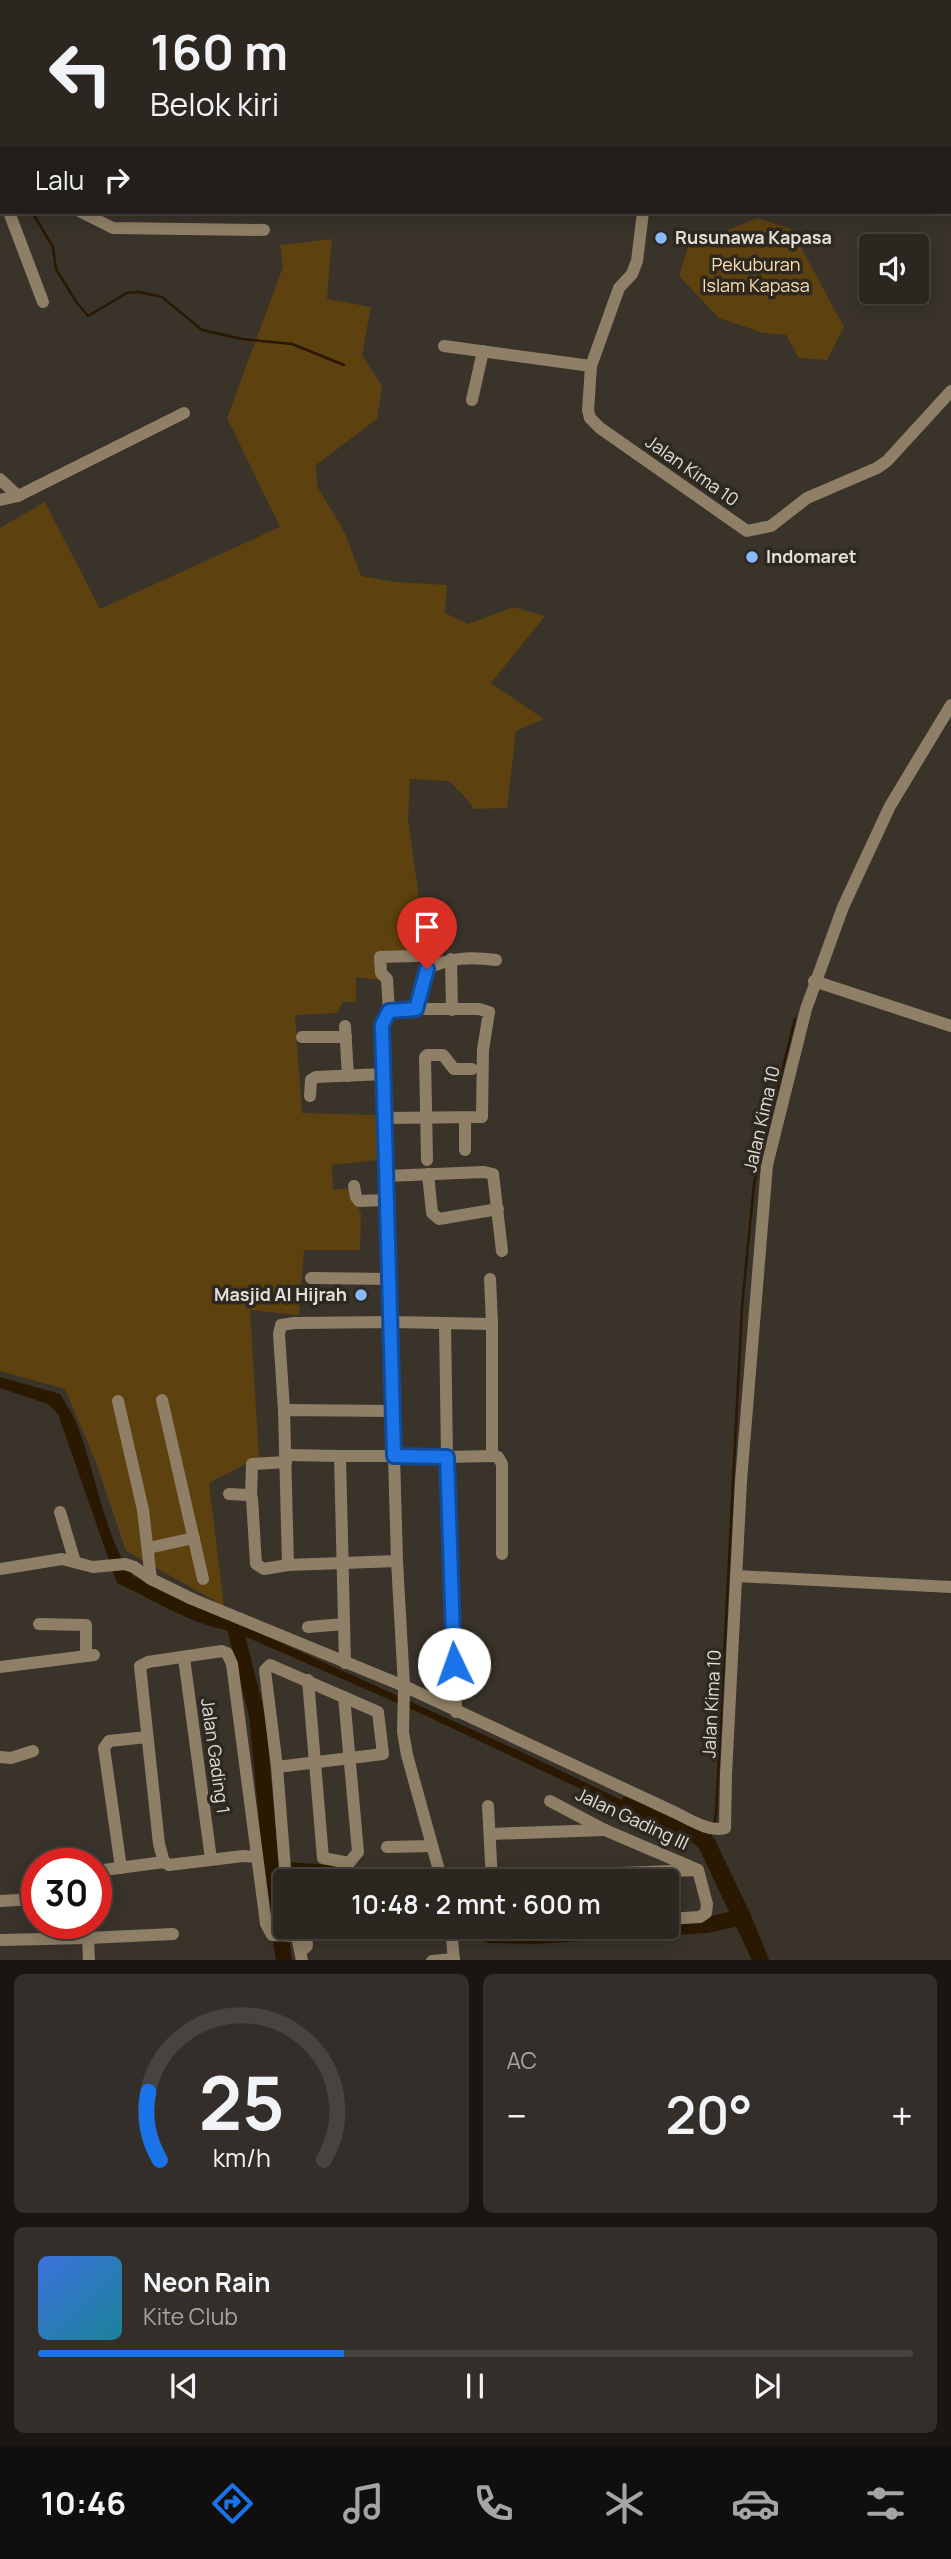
<!DOCTYPE html>
<html lang="id">
<head>
<meta charset="utf-8">
<style>
	body { margin:0; font-family:Manrope,sans-serif; background:#332e29; color:#f1f3f6; height:100vh; display:flex; flex-direction:column; font-size:26px; white-space:nowrap }
	* { box-sizing:border-box; margin:0 }
	p { font-size:23px; color:#a6a5a5 }
	.icon { flex:none; width:38px; height:38px; fill:none; stroke:currentColor; stroke-width:2; stroke-linecap:round; stroke-linejoin:round }
	.map { position:relative; height:1960px; overflow:hidden }
	.panel { display:flex; flex-direction:column; gap:14px; padding:14px; background:#181512; flex:1 }
	.panel>* { flex:none }
	.top-card { position:absolute; left:0px; top:0px; width:952px; height:214px; box-shadow:0 4px 18px #0003,0 0 0 2px #47433e; background:#2b2620; color:#f1f3f6; overflow:hidden }
	.buttons { position:absolute; left:859px; top:234px; display:grid; gap:14px }
	.buttons a { display:grid; place-items:center; width:70px; height:70px; border-radius:7px; background:#2b2620; box-shadow:0 4px 18px #0003,0 0 0 2px #47433e; font-size:35px }
	.speed { position:absolute; left:21px; top:1848px; display:flex; gap:14px; font-size:35px; font-weight:700; text-align:center }
	.speed>* { display:grid; place-content:center; width:91px; height:91px; border-radius:50%; background:#2b2620; box-shadow:0 4px 18px #0003,0 0 0 2px #47433e; line-height:1 }
	.speed .limit { border:10px solid #d22; background:#fff; color:#111 }
	.pin { position:absolute; display:grid; place-items:center; width:60px; height:60px; color:#fff; margin:-72px -30px; border-radius:50% 50% 50% 0; rotate:-45deg; box-shadow:0 0 7px #0007 }
	.pin .icon { rotate:45deg }
	.me { position:absolute; width:77px; margin:-38px; rotate:357deg; stroke-linejoin:round; filter:drop-shadow(0 0 5px #0008) }
	.turn { display:flex; align-items:center; gap:24px; height:147px; padding:0 35px; font-size:32px }
	.turn .icon { width:91px; height:91px; stroke-width:2.5 }
	.turn b { display:block; font-size:49px; line-height:60px }
	.then { display:flex; align-items:center; height:66px; padding:0 35px; background:#0003; gap:14px; font-size:26px }
	.big { font-size:52px; font-weight:600; line-height:1.1 }
	.panel .tile { flex:1; display:flex; flex-direction:column; justify-content:center; gap:10px; min-width:0; padding:0 24px; border-radius:10px; background:#332e29 }
	.panel .dial { align-items:center; gap:0 }
	.dial svg { height:182px; overflow:visible; fill:none; stroke:#47433e; stroke-width:7; stroke-linecap:round; text-anchor:middle }
	.dial text { fill:#f1f3f6; stroke:none }
	.song { display:flex; align-items:center; gap:21px }
	.cover { width:84px; height:84px; border-radius:10px; background:linear-gradient(135deg,hsl(220 70% 55%),hsl(190 70% 35%)) }
	.played { height:7px; border-radius:4px; background:linear-gradient(90deg,#1a73e8 35%,#47433e 35%) }
	.keys { display:flex; justify-content:space-around; direction:ltr }
	.heat { display:flex; justify-content:space-between; align-items:center; font-size:38px; direction:ltr }
	.panel .tiles { flex:1; display:grid; gap:14px; grid-template-columns:1fr 1fr }
	.tile:last-child { grid-column:span 2 }
	.trip { position:absolute; left:273px; top:1869px; width:406px; height:70px; border-radius:7px; background:#2b2620; box-shadow:0 4px 18px #0003,0 0 0 2px #47433e; font-weight:600; line-height:70px; text-align:center }
	.tabs { display:flex; height:112px; justify-content:space-around; align-items:center; background:#110f0d; color:#a6a5a5 }
	.tabs .icon { width:49px; height:49px }
	.tabs .selected { color:#1a73e8 }
	.tabs b { font-size:32px; color:#f1f3f6 }
	.map>svg:first-child { display:block }
</style>
</head>
<body>
<div class="map">
<svg width="951" height="1961" viewBox="0 0 951 1961">
	<rect width="100%" height="100%" fill="#39332a"/>
	<g fill="#5d410f">
		<path d="M757 218 791 229 844 327 827 360 799 358 786 335 763 333 719 318 679 276 688 247Z"/>
		<path d="M332 239 327 299 371 307 362 355 382 386 377 419 316 465 317 486 345 533 361 576 395 582 447 585 445 613 468 624 513 607 545 616 491 683 544 719 516 731 507 808 474 809 467 799 449 781 410 779 408 819 427 956 382 955 386 981 356 977V1002H343L337 1013 295 1015 302 1113 378 1115V1160L332 1165 333 1190 348 1188 361 1213 360 1250H304L299 1315 250 1310 259 1457 209 1483 224 1606 126 1551 97 1465 65 1389 0 1371V528L45 502 100 609 280 527 227 418 283 267 280 245Z"/>
	</g>
	<path fill="#2a1800" d="M0 1377 60 1394C67 1406 76 1419 80 1433 95 1473 107 1544 133 1576L526 1754 705 1840 764 1960H752L697 1844 420 1713 235 1632C192 1625 156 1601 117 1583L58 1414 48 1404 0 1388Z"/>
	<g fill="none" stroke-linecap="round" stroke-linejoin="round">
		<g stroke="#2a1800" stroke-width="2.5">
			<path d="M0 120 2 126"/>
			<path d="M32 212 53 247 56 269 77 303 88 316 127 293 139 292 162 297 202 330 242 339 292 344 344 365"/>
			<path d="M714 1824 716 1814 742 1307 754 1184 795 1019"/>
			<path d="M708 1844 711 1834"/>
		</g>
		<g stroke="#2a1800" stroke-width="16">
			<path d="M235 1628 257 1715 272 1873 284 1961"/>
			<path d="M628 1804 689 1831 708 1844 743 1917 761 1961"/>
			<path d="M271 1869 329 1873 375 1881"/>
			<path d="M473 1927 490 1935 535 1936 707 1925 743 1917"/>
		</g>
		<g stroke="#8f7f67" stroke-width="12">
			<path d="M933 2 934 0"/>
			<path d="M0 31 2 36"/>
			<path d="M950 34H951"/>
			<path d="M0 189 2 194"/>
			<path d="M9 212 43 302"/>
			<path d="M81 212 113 228 264 230"/>
			<path d="M643 212 637 261 632 274 619 288 591 366 588 410 590 418 600 428 747 531 771 526 807 498 877 468 887 461 951 391"/>
			<path d="M444 346 591 366"/>
			<path d="M472 400 483 351"/>
			<path d="M0 479 18 496"/>
			<path d="M0 500 18 496 184 413"/>
			<path d="M451 959 452 1010"/>
			<path d="M814 981 951 1026"/>
			<path d="M416 1008 427 969C450 957 471 957 496 960"/>
			<path d="M389 1011 387 979 381 973 380 957 417 956"/>
			<path d="M345 1026 348 1076"/>
			<path d="M302 1037H346"/>
			<path d="M384 1074 382 1025 389 1011 401 1009H479L489 1012 483 1050 482 1117 385 1118"/>
			<path d="M310 1096 311 1080 316 1077 384 1074 391 1279"/>
			<path d="M465 1118V1150"/>
			<path d="M427 1160 425 1057 427 1055H443L454 1069H472"/>
			<path d="M428 1174 432 1213 439 1219 498 1209"/>
			<path d="M386 1176 484 1172 493 1174 502 1251"/>
			<path d="M354 1186 356 1197 359 1201 387 1200"/>
			<path d="M311 1278 391 1279 392 1322 492 1324V1456L447 1457 445 1324"/>
			<path d="M490 1279 492 1324"/>
			<path d="M162 1400 203 1579"/>
			<path d="M118 1401 143 1510 151 1579"/>
			<path d="M284 1410 279 1334 281 1325 295 1323 392 1322 393 1411"/>
			<path d="M286 1455 340 1456 345 1663"/>
			<path d="M340 1456H394L393 1411 284 1410 288 1565 397 1561 404 1686 403 1732 407 1755 442 1881"/>
			<path d="M492 1456 498 1457 502 1464V1554"/>
			<path d="M229 1494 248 1495 252 1498 256 1564 264 1569 288 1565"/>
			<path d="M251 1496 252 1464 286 1462"/>
			<path d="M60 1512 75 1562"/>
			<path d="M148 1548 194 1538"/>
			<path d="M397 1561 394 1456 447 1457 456 1712"/>
			<path d="M0 1569 62 1559 93 1567 125 1564 134 1567 151 1579 192 1599 404 1686 674 1812C689 1819 710 1833 725 1828L726 1775 741 1481 767 1165 806 1009 843 907 890 806 951 705"/>
			<path d="M737 1576 951 1587"/>
			<path d="M39 1624 86 1625V1656"/>
			<path d="M308 1627 344 1624"/>
			<path d="M184 1658 211 1859"/>
			<path d="M0 1667 94 1655"/>
			<path d="M308 1680 323 1858 349 1863 358 1852 344 1697"/>
			<path d="M0 1757 11 1758 33 1751"/>
			<path d="M277 1767 383 1754 378 1712 270 1665 265 1670 277 1767 286 1881"/>
			<path d="M550 1801 605 1830 696 1869"/>
			<path d="M488 1806 492 1881"/>
			<path d="M490 1834 605 1830"/>
			<path d="M387 1847 432 1846"/>
			<path d="M164 1862 159 1844 140 1666 148 1662 222 1651 227 1653 232 1664 266 1924 272 1935 297 1936 302 1961"/>
			<path d="M121 1868 104 1748 109 1741 147 1737"/>
			<path d="M96 1871 164 1862 169 1865 243 1856 257 1857"/>
			<path d="M492 1878 698 1870"/>
			<path d="M0 1901 37 1899"/>
			<path d="M667 1919 700 1917 706 1913 707 1904 698 1870"/>
			<path d="M451 1927 454 1961"/>
			<path d="M451 1929 466 1927"/>
			<path d="M0 1940 88 1938"/>
			<path d="M302 1950 307 1946 305 1927"/>
			<path d="M89 1961 88 1938 173 1934"/>
			<path d="M432 1961 454 1959"/>
		</g>
	</g>
	<g fill="none" stroke-linecap="round" stroke-linejoin="round">
		<g stroke="#114b97" stroke-width="18">
			<path id="route" d="M427 969 416 1009 389 1011 382 1025 394 1456 447 1457 454 1664"/>
		</g>
		<use href="#route" stroke="#1a73e8" stroke-width="12"/>
	</g>
	<g fill="#8bbafc" stroke="#2e2920" stroke-width="2.5">
		<circle cx="661" cy="238" r="7"/>
		<circle cx="752" cy="557" r="7"/>
		<circle cx="361" cy="1295" r="7"/>
	</g>
	<g text-anchor="middle" stroke-width="7" stroke-linejoin="round" paint-order="stroke">
		<g font-size="18" font-weight="bold" fill="#e2ded9" stroke="#2e2920" text-anchor="start">
			<text x="675" y="244">Rusunawa Kapasa</text>
			<text x="766" y="563">Indomaret</text>
			<text x="347" y="1301" text-anchor="end">Masjid Al Hijrah</text>
		</g>
		<g font-size="18" fill="#ffdeaf" stroke="#2e2920">
			<text x="756" y="271">Pekuburan<tspan x="756" dy="21">Islam Kapasa</tspan></text>
		</g>
		<g font-size="18" fill="#e2ded9" stroke="#2e2920">
			<text transform="translate(692 471) rotate(35)" y="6">Jalan Kima 10</text>
			<text transform="translate(762 1119) rotate(-77)" y="6">Jalan Kima 10</text>
			<text transform="translate(712 1704) rotate(-87)" y="6">Jalan Kima 10</text>
			<text transform="translate(215 1756) rotate(82)" y="6">Jalan Gading 1</text>
			<text transform="translate(632 1819) rotate(25)" y="6">Jalan Gading III</text>
		</g>
	</g>
</svg>
<div class="buttons">
<a><svg class="icon" aria-label="sound" viewBox="0 0 24 24"><path d="M4 9h4l5-4v14l-5-4H4zM17 9q2 3 0 6"/></svg></a>
</div>
<div class="speed"><div class="limit">30</div></div>
<div class="pin" style="left:427px;top:969px;background:#d93025"><svg class="icon" aria-label="arrive" viewBox="0 0 24 24"><path d="M6 21V4h12l-3 4 3 4H6"/></svg></div>
<svg class="me" style="left:454px;top:1664px" viewBox="-20 -20 40 40"><circle r="19" fill="#fff"/><path d="M0-13L10 11 0 6-10 11z" fill="#1a73e8"/></svg>
<div class="trip">10:48 · 2 mnt · 600 m</div>
<div class="top-card">
<div class="turn"><svg class="icon" aria-label="left" viewBox="0 0 24 24"><path d="M17 20v-9H6M10 6l-5 5 5 5"/></svg><div><b>160 m</b>Belok kiri</div></div>
<div class="then">Lalu<svg class="icon" aria-label="right" viewBox="0 0 24 24"><path d="M7 20v-9h11M14 6l5 5-5 5"/></svg></div>
</div>
</div>
<section class="panel">
<div class="tiles">
<div class="tile dial"><svg viewBox="0 0 100 80">
<path d="M14 69A42 42 0 1 1 86 69"/>
<path d="M14 69A42 42 0 0 1 9 39" stroke="#1a73e8"/>
<text x="50" y="56" font-size="32" font-weight="700">25</text>
<text x="50" y="72" font-size="11">km/h</text>
</svg></div>
<div class="tile"><p>AC</p>
<div class="heat"><a>−</a><b class="big">20°</b><a>+</a></div>
</div>
<div class="tile">
<div class="song"><i class="cover"></i><div><b>Neon Rain</b><p>Kite Club</p></div></div>
<div class="played"></div>
<div class="keys"><svg class="icon" aria-label="previous" viewBox="0 0 24 24"><path d="M18 5L8 12l10 7zM5 5v14"/></svg><svg class="icon" aria-label="pause" viewBox="0 0 24 24"><path d="M8 5v14M16 5v14"/></svg><svg class="icon" aria-label="next" viewBox="0 0 24 24"><path d="M6 5l10 7-10 7zM19 5v14"/></svg></div>
</div>
</div>
</section>
<nav class="tabs">
<b>10:46</b>
<svg class="icon selected" aria-label="directions" viewBox="0 0 24 24"><path d="M12 3l9 9-9 9-9-9zM9 14v-3h6M13 9l2 2-2 2"/></svg>
<svg class="icon" aria-label="music" viewBox="0 0 24 24"><path d="M9 18V5l10-2v13"/><circle cx="6" cy="18" r="3"/><circle cx="16" cy="16" r="3"/></svg>
<svg class="icon" aria-label="phone" viewBox="0 0 24 24"><path d="M5 4h4l2 5-3 2q2 4 5 5l2-3 5 2v4C11 20 4 13 5 4z"/></svg>
<svg class="icon" aria-label="climate" viewBox="0 0 24 24"><path d="M12 3v18M4 7l16 10M4 17L20 7"/></svg>
<svg class="icon" aria-label="car" viewBox="0 0 24 24"><path d="M5 17H2v-5l4-1 3-4h7l3 4 3 1v5h-3M9 17h6M6 11h13"/><circle cx="7" cy="17" r="2"/><circle cx="17" cy="17" r="2"/></svg>
<svg class="icon" aria-label="filters" viewBox="0 0 24 24"><path d="M4 7h16M4 17h16"/><circle cx="9" cy="7" r="2"/><circle cx="15" cy="17" r="2"/></svg>
</nav>
</body>
</html>
